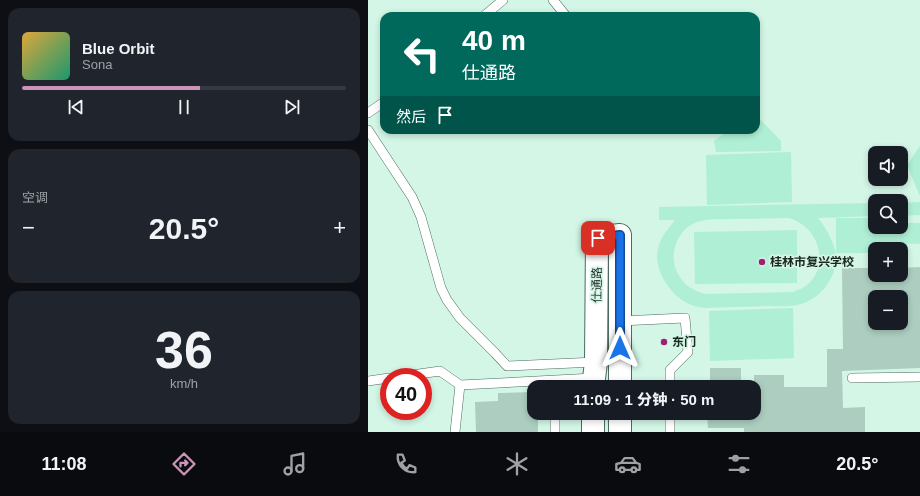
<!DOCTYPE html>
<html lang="zh">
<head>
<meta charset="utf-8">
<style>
	body { margin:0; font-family:Helvetica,"Noto Sans SC",sans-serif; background:#20242c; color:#f1f3f6; height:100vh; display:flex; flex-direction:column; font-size:15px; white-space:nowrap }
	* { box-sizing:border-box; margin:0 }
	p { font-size:13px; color:#9ea1a6 }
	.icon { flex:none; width:22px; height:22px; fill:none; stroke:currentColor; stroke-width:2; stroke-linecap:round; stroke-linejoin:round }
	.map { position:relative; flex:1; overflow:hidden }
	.drawer { display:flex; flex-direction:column; gap:8px; padding:8px; background:#0d0f14; width:368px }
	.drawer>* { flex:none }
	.hud { position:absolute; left:12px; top:12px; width:380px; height:122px; border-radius:12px; box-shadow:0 2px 6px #0003; background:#00695c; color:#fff; overflow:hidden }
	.controls { position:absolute; left:500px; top:146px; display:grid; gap:8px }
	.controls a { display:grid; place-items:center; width:40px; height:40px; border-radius:8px; background:#171b24; box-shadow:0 2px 6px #0003; font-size:20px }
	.speed { position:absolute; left:12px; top:368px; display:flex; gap:8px; font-size:20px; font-weight:700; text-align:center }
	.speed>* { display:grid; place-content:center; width:52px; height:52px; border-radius:50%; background:#171b24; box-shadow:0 2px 6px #0003; line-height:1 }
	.speed .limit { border:6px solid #d22; background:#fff; color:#111 }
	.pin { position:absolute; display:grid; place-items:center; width:34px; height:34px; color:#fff; margin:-17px; border-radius:8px; box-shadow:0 2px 6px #0006 }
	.me { position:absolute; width:44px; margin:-22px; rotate:0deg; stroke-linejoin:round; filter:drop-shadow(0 0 3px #0008) }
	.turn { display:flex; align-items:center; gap:14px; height:84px; padding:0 16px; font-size:18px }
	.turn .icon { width:52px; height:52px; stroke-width:2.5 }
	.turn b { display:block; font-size:28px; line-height:34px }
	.then { display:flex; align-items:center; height:38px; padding:0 16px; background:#0003; gap:8px; font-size:15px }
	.big { font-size:30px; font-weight:800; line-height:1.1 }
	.drawer .tile { flex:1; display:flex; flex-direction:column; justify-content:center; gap:6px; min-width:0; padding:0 14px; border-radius:12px; background:#20242c }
	.drawer .dial { align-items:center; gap:0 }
	.dial b { font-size:52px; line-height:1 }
	.song { display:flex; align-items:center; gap:12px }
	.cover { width:48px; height:48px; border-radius:6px; background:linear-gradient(135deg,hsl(40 70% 55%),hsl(160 70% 35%)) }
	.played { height:4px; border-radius:2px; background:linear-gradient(90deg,#cd94ba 55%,#363941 55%) }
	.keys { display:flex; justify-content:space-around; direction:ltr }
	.heat { display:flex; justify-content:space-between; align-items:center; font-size:22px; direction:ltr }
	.trip { position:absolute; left:159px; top:380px; width:234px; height:40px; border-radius:12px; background:#171b24; box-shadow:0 2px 6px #0003; font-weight:800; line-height:40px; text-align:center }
	.tab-bar { display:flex; height:64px; justify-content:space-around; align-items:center; background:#090b0e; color:#9ea1a6 }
	.tab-bar .icon { width:28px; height:28px }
	.tab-bar .selected { color:#cd94ba }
	.tab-bar b { font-size:18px; color:#f1f3f6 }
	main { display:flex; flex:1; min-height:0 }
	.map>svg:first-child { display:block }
</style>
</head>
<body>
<main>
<section class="drawer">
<div class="tile">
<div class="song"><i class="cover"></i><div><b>Blue Orbit</b><p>Sona</p></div></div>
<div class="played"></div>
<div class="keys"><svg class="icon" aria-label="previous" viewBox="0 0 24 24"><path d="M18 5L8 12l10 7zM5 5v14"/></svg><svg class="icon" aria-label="pause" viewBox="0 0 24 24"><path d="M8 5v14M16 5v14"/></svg><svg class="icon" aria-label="next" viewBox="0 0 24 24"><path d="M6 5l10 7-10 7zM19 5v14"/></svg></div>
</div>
<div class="tile"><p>空调</p>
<div class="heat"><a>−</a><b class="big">20.5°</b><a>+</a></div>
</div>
<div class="tile dial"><b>36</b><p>km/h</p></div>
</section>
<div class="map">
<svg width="552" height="432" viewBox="0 0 552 432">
	<rect width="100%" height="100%" fill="#d3f6e6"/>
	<g fill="#afefd5" fill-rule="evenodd">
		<path d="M388 115 413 141V151L348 152 346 141 360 130H388Z"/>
		<path d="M552 146V196L539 165Z"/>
		<path d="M423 152 424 202 339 205 338 155Z"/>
		<path d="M552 202V215L533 216V203Z"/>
		<path d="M507 203V216L450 218C457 227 464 238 467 250 472 275 453 300 429 305 420 307 410 306 401 306 380 307 358 307 337 308 331 307 324 306 319 303 302 294 285 269 290 249 292 238 300 229 307 220H291V207ZM421 218C458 229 464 281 425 292L337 294C322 290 312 282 307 267 302 249 312 228 329 222 340 218 352 220 363 219 382 219 401 218 421 218Z"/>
		<path d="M468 218H507V227H533V223H552V244L524 243V249H507V253H468Z"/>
		<path d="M429 230V283L327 284 326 232Z"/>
		<path d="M425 308 426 358 342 361 341 311Z"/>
	</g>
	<g fill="#accdbf" fill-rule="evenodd">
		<path d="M552 267V368L474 371 475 408 497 407V432H376V428H340L339 413H386V375H416V387H459V349H475L474 268H507V275H533V268ZM507 297H533V323H507Z"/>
		<rect x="342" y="368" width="31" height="19"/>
		<path d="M166 392V413H170V432H108L107 402 130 401V393Z"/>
	</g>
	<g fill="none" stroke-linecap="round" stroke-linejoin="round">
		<g stroke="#4d6b5f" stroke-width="10">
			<g id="lane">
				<path d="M185 0 198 16"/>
				<path d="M116 16 135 0"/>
				<path d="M0 113 16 102"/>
				<path d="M0 130 44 197 53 217 73 288 79 300 92 318 127 353 139 366 228 362"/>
				<path d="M252 321 317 318 320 352 302 370V387"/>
				<path d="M30 377 72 371 92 385 226 378"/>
				<path d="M484 378 552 377"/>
				<path d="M0 381 21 378"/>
				<path d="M187 413V432"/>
				<path d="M302 413V432"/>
				<path d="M87 432 92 385"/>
			</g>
		</g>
		<g stroke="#4d6b5f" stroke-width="24">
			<g id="secondary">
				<path d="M225 387 228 362 229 238 252 235V387"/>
				<path d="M252 413V432"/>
				<path d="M225 432V413"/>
			</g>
		</g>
		<use href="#lane" stroke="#fff" stroke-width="9"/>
		<use href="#secondary" stroke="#fff" stroke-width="22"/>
	</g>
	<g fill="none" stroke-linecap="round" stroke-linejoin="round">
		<g stroke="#114b97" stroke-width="10">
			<path id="route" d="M230 238 252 235V348"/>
		</g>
		<use href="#route" stroke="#1a73e8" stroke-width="7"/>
	</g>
	<g fill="#a01f71" stroke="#d3f6e6" stroke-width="1.5">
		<circle cx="394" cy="262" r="4"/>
		<circle cx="296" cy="342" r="4"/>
	</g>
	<g text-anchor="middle" stroke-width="3.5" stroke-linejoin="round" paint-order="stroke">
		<g font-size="12" font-weight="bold" fill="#1b2822" stroke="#d3f6e6" text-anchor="start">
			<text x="402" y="266">桂林市复兴学校</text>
			<text x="304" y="346">东门</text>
		</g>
		<g font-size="12" fill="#1b2822" stroke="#d3f6e6">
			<text transform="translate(229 285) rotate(-89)" y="4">仕通路</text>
		</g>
	</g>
</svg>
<div class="controls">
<a><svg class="icon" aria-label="sound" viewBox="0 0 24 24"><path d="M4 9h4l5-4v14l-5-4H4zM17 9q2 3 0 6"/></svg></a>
<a><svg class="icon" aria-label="search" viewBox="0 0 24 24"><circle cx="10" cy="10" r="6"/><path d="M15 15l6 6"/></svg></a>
<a>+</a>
<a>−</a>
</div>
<div class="speed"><div class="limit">40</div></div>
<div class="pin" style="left:230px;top:238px;background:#d93025"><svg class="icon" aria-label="arrive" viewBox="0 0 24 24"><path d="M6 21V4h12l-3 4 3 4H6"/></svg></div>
<svg class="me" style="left:252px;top:348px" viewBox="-20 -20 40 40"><path d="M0-17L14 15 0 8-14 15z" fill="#1a73e8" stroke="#fff" stroke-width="4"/></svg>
<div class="trip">11:09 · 1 分钟 · 50 m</div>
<div class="hud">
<div class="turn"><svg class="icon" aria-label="left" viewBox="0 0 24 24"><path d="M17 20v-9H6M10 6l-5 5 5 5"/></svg><div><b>40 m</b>仕通路</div></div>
<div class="then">然后<svg class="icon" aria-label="arrive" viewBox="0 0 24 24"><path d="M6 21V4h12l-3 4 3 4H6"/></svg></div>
</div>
</div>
</main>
<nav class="tab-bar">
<b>11:08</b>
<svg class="icon selected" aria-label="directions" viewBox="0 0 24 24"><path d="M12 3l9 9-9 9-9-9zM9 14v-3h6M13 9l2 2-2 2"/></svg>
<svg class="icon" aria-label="music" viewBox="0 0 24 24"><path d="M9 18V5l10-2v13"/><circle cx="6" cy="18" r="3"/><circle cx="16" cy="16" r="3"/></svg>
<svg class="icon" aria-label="phone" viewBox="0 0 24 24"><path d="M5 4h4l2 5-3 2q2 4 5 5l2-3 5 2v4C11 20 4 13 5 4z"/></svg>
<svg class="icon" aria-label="climate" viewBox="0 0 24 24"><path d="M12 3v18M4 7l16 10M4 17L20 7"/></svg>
<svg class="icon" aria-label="car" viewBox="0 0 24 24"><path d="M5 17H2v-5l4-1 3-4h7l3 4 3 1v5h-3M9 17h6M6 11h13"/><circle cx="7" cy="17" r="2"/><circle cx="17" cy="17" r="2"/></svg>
<svg class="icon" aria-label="filters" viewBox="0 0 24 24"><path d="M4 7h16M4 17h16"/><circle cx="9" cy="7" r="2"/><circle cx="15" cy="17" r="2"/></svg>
<b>20.5°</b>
</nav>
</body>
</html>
